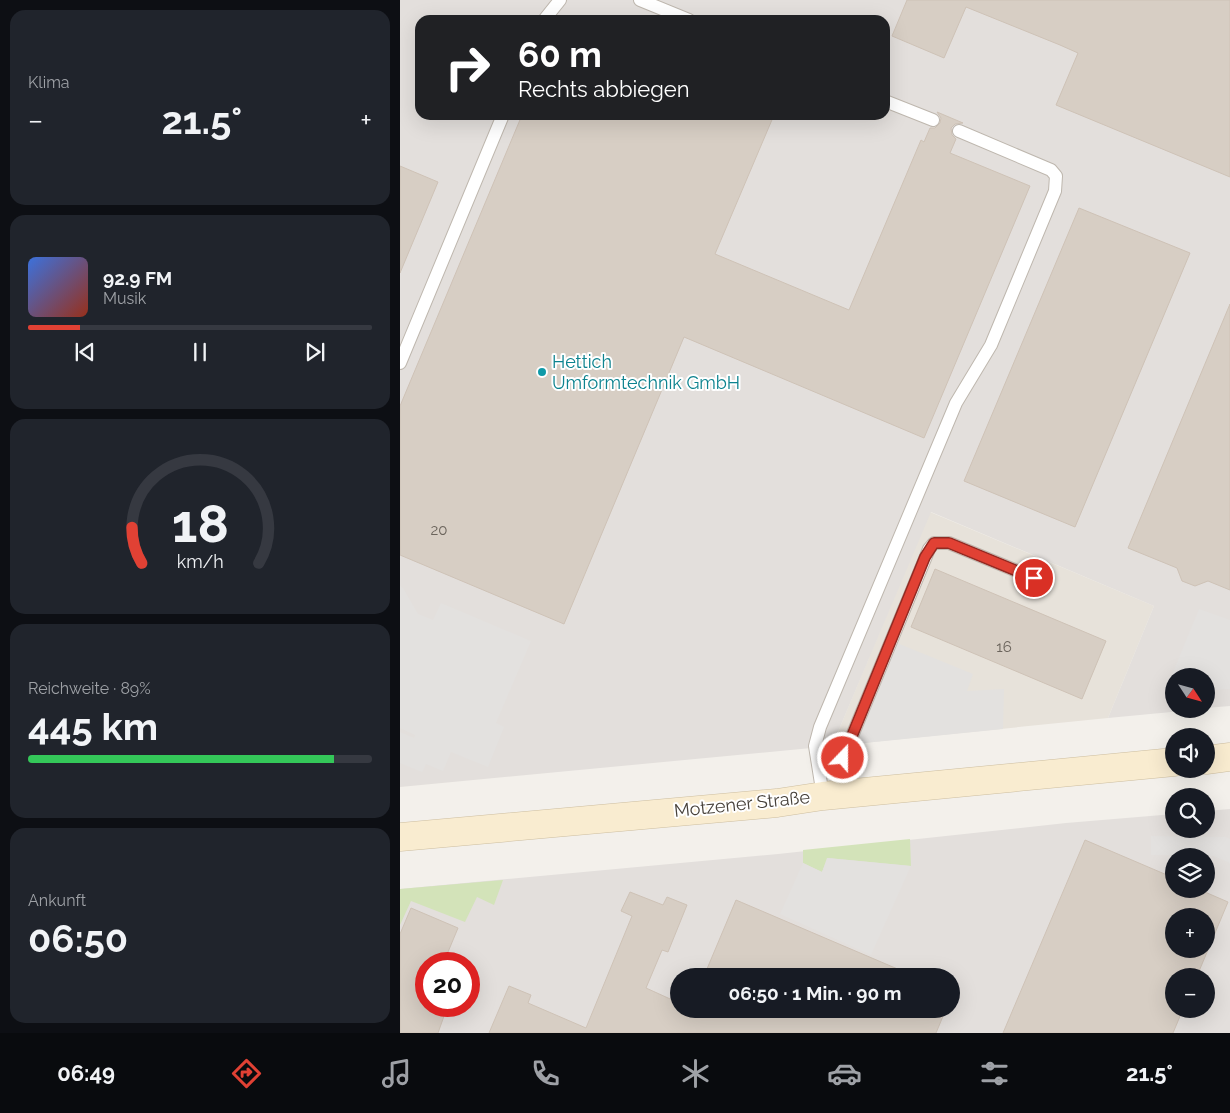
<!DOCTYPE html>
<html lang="de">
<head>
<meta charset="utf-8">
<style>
	body { margin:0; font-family:Raleway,sans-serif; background:#20242c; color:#f1f3f6; height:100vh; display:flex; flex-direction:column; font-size:19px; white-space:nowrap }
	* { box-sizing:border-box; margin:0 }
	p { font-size:16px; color:#9ea1a6 }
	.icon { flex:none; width:28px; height:28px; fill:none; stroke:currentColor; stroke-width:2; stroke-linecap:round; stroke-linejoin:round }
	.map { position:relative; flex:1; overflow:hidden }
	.details { display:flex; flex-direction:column; gap:10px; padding:10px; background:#0d0f14; width:400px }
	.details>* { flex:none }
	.banner { position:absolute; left:15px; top:15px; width:475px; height:105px; border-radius:15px; box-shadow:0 5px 20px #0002; background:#202124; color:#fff; overflow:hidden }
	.needle { width:32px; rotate:126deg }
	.tools { position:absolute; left:765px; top:668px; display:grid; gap:10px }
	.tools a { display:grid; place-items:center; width:50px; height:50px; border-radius:50%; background:#171b24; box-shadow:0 5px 20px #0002; font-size:25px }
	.speed { position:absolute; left:15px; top:952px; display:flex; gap:10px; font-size:25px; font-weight:700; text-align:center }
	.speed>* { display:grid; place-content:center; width:65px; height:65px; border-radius:50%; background:#171b24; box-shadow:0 5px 20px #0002; line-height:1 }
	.speed .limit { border:8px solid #d22; background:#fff; color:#111 }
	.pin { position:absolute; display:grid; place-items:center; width:42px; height:42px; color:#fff; margin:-21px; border:2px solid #fff; border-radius:50%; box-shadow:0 1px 5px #0007 }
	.me { position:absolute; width:55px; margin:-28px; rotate:22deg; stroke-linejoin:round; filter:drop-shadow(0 0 4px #0008) }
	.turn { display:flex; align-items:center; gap:18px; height:105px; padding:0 20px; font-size:22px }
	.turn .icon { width:65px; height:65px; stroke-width:2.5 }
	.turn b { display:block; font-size:35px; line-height:42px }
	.big { font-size:38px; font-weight:700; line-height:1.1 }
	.details .card { flex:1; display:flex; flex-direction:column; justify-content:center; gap:8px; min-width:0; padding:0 18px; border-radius:15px; background:#20242c }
	.details .dial { align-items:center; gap:0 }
	.dial svg { height:130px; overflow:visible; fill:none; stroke:#363941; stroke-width:7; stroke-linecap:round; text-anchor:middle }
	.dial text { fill:#f1f3f6; stroke:none }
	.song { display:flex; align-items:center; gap:15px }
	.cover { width:60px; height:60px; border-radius:8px; background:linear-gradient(135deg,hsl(220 70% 55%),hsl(10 70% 35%)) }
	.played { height:5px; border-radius:2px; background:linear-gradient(90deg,#e14134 15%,#363941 15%) }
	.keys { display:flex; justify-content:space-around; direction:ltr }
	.heat { display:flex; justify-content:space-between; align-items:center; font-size:28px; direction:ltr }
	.charge { height:8px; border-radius:4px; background:linear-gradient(90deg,#34c759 89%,#363941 0) }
	.trip { position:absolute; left:270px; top:968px; width:290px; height:50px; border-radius:25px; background:#171b24; box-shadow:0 5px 20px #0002; font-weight:700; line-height:50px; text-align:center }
	.menu { display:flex; height:80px; justify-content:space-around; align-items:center; background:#090b0e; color:#9ea1a6 }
	.menu .icon { width:35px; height:35px }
	.menu .active { color:#e14134 }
	.menu b { font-size:22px; color:#f1f3f6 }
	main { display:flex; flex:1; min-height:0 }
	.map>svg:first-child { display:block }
</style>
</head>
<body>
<main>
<section class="details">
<div class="card"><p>Klima</p>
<div class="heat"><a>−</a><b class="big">21.5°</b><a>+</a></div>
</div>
<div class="card">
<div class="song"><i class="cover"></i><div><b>92.9 FM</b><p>Musik</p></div></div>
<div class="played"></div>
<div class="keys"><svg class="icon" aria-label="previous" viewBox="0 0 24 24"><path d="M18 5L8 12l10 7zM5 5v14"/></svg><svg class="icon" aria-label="pause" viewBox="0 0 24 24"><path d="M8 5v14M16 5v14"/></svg><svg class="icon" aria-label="next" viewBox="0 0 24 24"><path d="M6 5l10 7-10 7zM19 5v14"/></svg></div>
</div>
<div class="card dial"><svg viewBox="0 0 100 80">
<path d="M14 69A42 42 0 1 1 86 69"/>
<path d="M14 69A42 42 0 0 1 8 47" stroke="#e14134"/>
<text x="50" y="56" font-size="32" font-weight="700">18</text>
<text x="50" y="72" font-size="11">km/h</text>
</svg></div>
<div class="card"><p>Reichweite · 89%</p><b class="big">445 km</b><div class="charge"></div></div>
<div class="card"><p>Ankunft</p><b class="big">06:50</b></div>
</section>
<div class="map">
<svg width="830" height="1033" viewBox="0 0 830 1033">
	<rect width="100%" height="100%" fill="#f3f0eb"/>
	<path fill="#e7e2da" d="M530 512 754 606 708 718 432 746Z"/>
	<g fill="#e3dfdc" fill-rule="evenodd">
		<path d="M0 0H830V706L806 708V676H774V709H803L708 718 754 606 531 512 432 746 0 787ZM20 20H485V115H20Z"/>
		<path d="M830 809V1033H0V889L378 854 666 823 774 814V829H806V811ZM774 856H806V889H774ZM774 916H806V949H774ZM26 964H69V1006H26ZM279 976H551V1009H279ZM774 976H806V1009H774Z"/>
	</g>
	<g fill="#d3e3b9">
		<path d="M510 839 511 866 428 858 422 872 403 863V850Z"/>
		<path d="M103 880 94 905 77 897 65 922 11 901 0 925V889Z"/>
	</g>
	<g fill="#e3e1df">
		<path d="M0 586 3 588 18 614 33 620 41 603 131 641 96 723 104 727 88 767 51 752 43 771 26 764 22 772 0 763V732L14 738 15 735 0 728Z"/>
		<path d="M799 609 830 620V689L806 690V676H774L773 672Z"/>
		<path d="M497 643 573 674 567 691 604 689 603 729 455 744Z"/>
		<path d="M751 836 826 837 830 839V863L814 856 751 855Z"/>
		<path d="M427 858 511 866 471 955 380 914 403 863 422 872Z"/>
	</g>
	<g fill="#d7cec4" stroke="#cec2b6" fill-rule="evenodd">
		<path d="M507 0H830V177L656 105 678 53 660 45 566 7 544 58 492 36Z"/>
		<path d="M537 112 563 123 555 124 551 128 552 135 556 139 550 153 630 186 524 438 284 337 164 624 0 555V406L122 115H374L315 254 449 310 521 140 524 142 530 128H535L540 123 541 118Z"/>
		<path d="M0 166 38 182 0 273Z"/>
		<path d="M679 208 790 253 675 527 564 481Z"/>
		<path d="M830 304V590L808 581 795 586 782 581 777 568 728 548Z"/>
		<path d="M535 569 706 641 682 699 511 627Z"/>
		<path d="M685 840 774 878V889H798L828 902 797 976H774V1009H783L773 1033H603ZM774 916H806V949H774Z"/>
		<path d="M230 892 263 905 267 897 287 905 268 952 262 950 246 988 279 1003V1009H546L536 1033H89L109 986 131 995 128 1003 186 1028 232 916 221 911Z"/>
		<path d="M336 900 439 944 514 976H304Z"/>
		<path d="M11 908 58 928 43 964H26V1009L44 1016 38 1033H0V934Z"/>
	</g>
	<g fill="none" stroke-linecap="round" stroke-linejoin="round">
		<g stroke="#beb7ae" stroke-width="14">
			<g id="lane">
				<path d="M240 0 289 20"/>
				<path d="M144 20 160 0"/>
				<path d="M485 101 533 120"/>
				<path d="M0 363 103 115"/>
				<path d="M448 793 443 758 529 549 534 543H549L634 578"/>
				<path d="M423 796 415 746 420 727 556 403 591 345 655 191 656 176 651 170 559 131"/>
			</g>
		</g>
		<g stroke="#cdbea0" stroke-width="29">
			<g id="secondary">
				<path d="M806 760 830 757"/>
				<path d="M0 837 377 803 423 796 774 762"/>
			</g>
		</g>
		<use href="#lane" stroke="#fff" stroke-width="12"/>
		<use href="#secondary" stroke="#f9ecd0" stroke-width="28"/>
	</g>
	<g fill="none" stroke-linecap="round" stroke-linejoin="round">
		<g stroke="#922a22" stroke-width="12">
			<path id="route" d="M443 758 525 557 534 543H549L634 578"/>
		</g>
		<use href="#route" stroke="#e14134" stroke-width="9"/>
	</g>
	<circle fill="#0f9aa8" stroke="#fff" stroke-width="2" cx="142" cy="372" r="5"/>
	<g text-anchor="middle" stroke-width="4" stroke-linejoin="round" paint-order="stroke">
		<g font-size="15" fill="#6b645c">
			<text x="39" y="535">20</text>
			<text x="604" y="652">16</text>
		</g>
		<g font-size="18" fill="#0d838f" stroke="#fff" text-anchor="start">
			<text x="152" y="368">Hettich<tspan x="152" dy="21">Umformtechnik GmbH</tspan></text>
		</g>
		<g font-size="18" fill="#47413a" stroke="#fff">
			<text transform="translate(342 804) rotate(-6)" y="6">Motzener Straße</text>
		</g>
	</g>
</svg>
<div class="tools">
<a><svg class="needle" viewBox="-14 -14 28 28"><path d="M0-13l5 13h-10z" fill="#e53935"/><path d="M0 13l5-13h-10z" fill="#9ea1a6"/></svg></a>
<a><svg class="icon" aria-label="sound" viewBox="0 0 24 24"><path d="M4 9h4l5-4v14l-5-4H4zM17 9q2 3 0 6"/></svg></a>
<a><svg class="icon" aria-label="search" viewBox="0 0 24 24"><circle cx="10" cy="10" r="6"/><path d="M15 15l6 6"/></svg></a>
<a><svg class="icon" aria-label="layers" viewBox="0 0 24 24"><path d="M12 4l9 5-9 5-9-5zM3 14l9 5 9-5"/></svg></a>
<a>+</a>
<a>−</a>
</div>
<div class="speed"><div class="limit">20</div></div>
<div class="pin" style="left:634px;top:578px;background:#d93025"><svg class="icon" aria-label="arrive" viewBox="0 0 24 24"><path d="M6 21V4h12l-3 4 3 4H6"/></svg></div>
<svg class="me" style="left:443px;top:758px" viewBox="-20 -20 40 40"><circle r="17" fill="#e14134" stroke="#fff" stroke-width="3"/><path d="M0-11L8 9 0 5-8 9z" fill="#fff"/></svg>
<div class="trip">06:50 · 1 Min. · 90 m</div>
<div class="banner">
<div class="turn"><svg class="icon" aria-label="right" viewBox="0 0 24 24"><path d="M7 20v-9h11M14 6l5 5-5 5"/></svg><div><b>60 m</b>Rechts abbiegen</div></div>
</div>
</div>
</main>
<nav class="menu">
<b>06:49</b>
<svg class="icon active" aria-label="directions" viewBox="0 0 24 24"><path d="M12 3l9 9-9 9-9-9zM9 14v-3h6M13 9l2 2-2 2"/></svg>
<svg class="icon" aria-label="music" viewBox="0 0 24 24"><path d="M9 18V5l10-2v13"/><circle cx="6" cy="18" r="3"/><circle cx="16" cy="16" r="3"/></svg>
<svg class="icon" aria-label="phone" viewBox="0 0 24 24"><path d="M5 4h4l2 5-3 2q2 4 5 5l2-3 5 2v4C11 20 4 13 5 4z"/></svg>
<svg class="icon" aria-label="climate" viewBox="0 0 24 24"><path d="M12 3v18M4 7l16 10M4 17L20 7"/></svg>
<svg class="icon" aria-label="car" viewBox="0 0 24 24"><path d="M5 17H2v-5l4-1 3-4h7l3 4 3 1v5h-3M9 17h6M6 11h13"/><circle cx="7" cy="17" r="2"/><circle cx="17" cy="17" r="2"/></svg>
<svg class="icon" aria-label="filters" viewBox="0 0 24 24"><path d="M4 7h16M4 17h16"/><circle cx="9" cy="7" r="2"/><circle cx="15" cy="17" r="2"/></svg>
<b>21.5°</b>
</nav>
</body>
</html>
